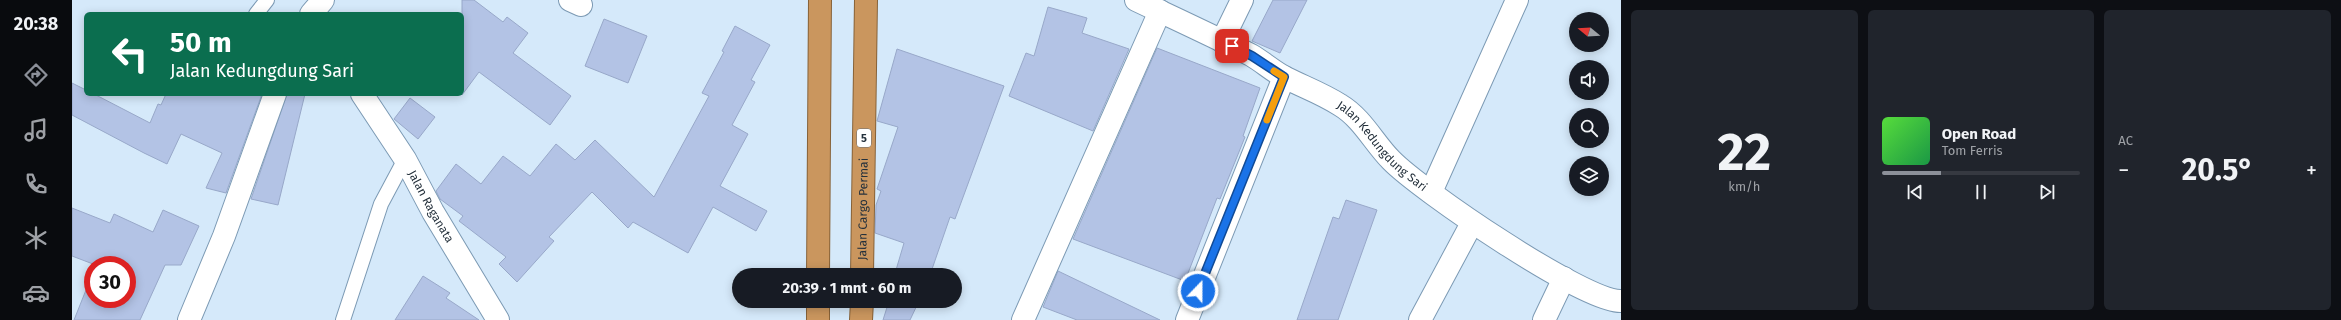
<!DOCTYPE html>
<html lang="id">
<head>
<meta charset="utf-8">
<style>
	body { margin:0; font-family:"Fira Sans",sans-serif; background:#20242c; color:#f1f3f6; height:100vh; display:flex; flex-direction:column; font-size:15px; white-space:nowrap }
	* { box-sizing:border-box; margin:0 }
	p { font-size:13px; color:#9ea1a6 }
	.icon { flex:none; width:22px; height:22px; fill:none; stroke:currentColor; stroke-width:2; stroke-linecap:round; stroke-linejoin:round }
	.map { position:relative; flex:1; overflow:hidden }
	.side { display:flex; flex-direction:column; gap:10px; padding:10px; background:#0d0f14; width:720px }
	.side>* { flex:none }
	.hud { position:absolute; left:12px; top:12px; width:380px; height:84px; border-radius:6px; box-shadow:0 2px 10px #0003; background:#0b6e4f; color:#fff; overflow:hidden }
	.needle { width:26px; rotate:288deg }
	.buttons { position:absolute; left:1497px; top:12px; display:grid; gap:8px }
	.buttons a { display:grid; place-items:center; width:40px; height:40px; border-radius:50%; background:#171b24; box-shadow:0 2px 10px #0003; font-size:20px }
	.speed { position:absolute; left:12px; top:256px; display:flex; gap:8px; font-size:20px; font-weight:700; text-align:center }
	.speed>* { display:grid; place-content:center; width:52px; height:52px; border-radius:50%; background:#171b24; box-shadow:0 2px 10px #0003; line-height:1 }
	.speed .limit { border:6px solid #d22; background:#fff; color:#111 }
	.pin { position:absolute; display:grid; place-items:center; width:34px; height:34px; color:#fff; margin:-17px; border-radius:8px; box-shadow:0 2px 6px #0006 }
	.me { position:absolute; width:44px; margin:-22px; rotate:22deg; stroke-linejoin:round; filter:drop-shadow(0 0 3px #0008) }
	.turn { display:flex; align-items:center; gap:14px; height:84px; padding:0 20px; font-size:18px }
	.turn .icon { width:52px; height:52px; stroke-width:2.5 }
	.turn b { display:block; font-size:28px; line-height:34px }
	.big { font-size:30px; font-weight:700; line-height:1.1 }
	.side .card { flex:1; display:flex; flex-direction:column; justify-content:center; gap:6px; min-width:0; padding:0 14px; border-radius:6px; background:#20242c }
	.side .dial { align-items:center; gap:0 }
	.dial b { font-size:52px; line-height:1 }
	.song { display:flex; align-items:center; gap:12px }
	.cover { width:48px; height:48px; border-radius:6px; background:linear-gradient(135deg,hsl(110 70% 55%),hsl(140 70% 35%)) }
	.played { height:4px; border-radius:2px; background:linear-gradient(90deg,#8c9099 30%,#363941 30%) }
	.keys { display:flex; justify-content:space-around; direction:ltr }
	.heat { display:flex; justify-content:space-between; align-items:center; font-size:22px; direction:ltr }
	.side .tiles { flex:1; display:grid; gap:10px; grid-template-columns:repeat(3,1fr) }
	.trip { position:absolute; left:660px; top:268px; width:230px; height:40px; border-radius:20px; background:#171b24; box-shadow:0 2px 10px #0003; font-weight:700; line-height:40px; text-align:center }
	main { display:flex; flex:1; min-height:0 }
	.menu { display:flex; flex-direction:column; width:72px; justify-content:space-around; align-items:center; background:#090b0e; color:#9ea1a6 }
	.menu .icon { width:28px; height:28px }
	.menu .current { color:#8c9099 }
	.menu b { font-size:18px; color:#f1f3f6 }
	.map>svg:first-child { display:block }
</style>
</head>
<body>
<main>
<nav class="menu">
<b>20:38</b>
<svg class="icon current" aria-label="directions" viewBox="0 0 24 24"><path d="M12 3l9 9-9 9-9-9zM9 14v-3h6M13 9l2 2-2 2"/></svg>
<svg class="icon" aria-label="music" viewBox="0 0 24 24"><path d="M9 18V5l10-2v13"/><circle cx="6" cy="18" r="3"/><circle cx="16" cy="16" r="3"/></svg>
<svg class="icon" aria-label="phone" viewBox="0 0 24 24"><path d="M5 4h4l2 5-3 2q2 4 5 5l2-3 5 2v4C11 20 4 13 5 4z"/></svg>
<svg class="icon" aria-label="climate" viewBox="0 0 24 24"><path d="M12 3v18M4 7l16 10M4 17L20 7"/></svg>
<svg class="icon" aria-label="car" viewBox="0 0 24 24"><path d="M5 17H2v-5l4-1 3-4h7l3 4 3 1v5h-3M9 17h6M6 11h13"/><circle cx="7" cy="17" r="2"/><circle cx="17" cy="17" r="2"/></svg>
</nav>
<div class="map">
<svg width="1549" height="320" viewBox="0 0 1549 320">
	<rect width="100%" height="100%" fill="#d5e9fa"/>
	<g fill="#b3c3e5" stroke="#98a8c9" fill-rule="evenodd">
		<path d="M390 0H402L431 22 435 17 456 33 441 53 499 96 478 125 407 72 390 95Z"/>
		<path d="M1201 0H1235L1208 53 1180 41Z"/>
		<path d="M976 7 1015 18 1010 33 1057 49 1021 131 937 96 954 53 962 56Z"/>
		<path d="M532 19 575 36 556 83 513 66Z"/>
		<path d="M663 26 698 45 679 80 683 82 660 125 676 134 648 186 695 211 684 231 641 207 616 253 561 222 556 228 520 192 477 237 482 241 445 282 427 264 434 257 387 221 391 216 368 199 364 191 384 164 409 184 431 156 458 176 484 144 503 160 523 140 582 197 637 96 630 93 652 52 650 51Z"/>
		<path d="M1085 48 1188 88 1171 136 1173 137 1148 199 1145 198 1113 281 1001 239Z"/>
		<path d="M825 49 932 86 883 219 878 217 858 275H827L828 271 824 270 832 243 803 233 804 205 809 191 805 189 826 127 805 121Z"/>
		<path d="M0 83 14 90V94H22L78 123 86 104 89 105 94 94H190L154 193 134 188 150 153 109 134 95 164 72 153 0 115Z"/>
		<path d="M215 94H233L206 205 179 199Z"/>
		<path d="M338 98 363 117 346 139 322 119Z"/>
		<path d="M1274 200 1305 210 1266 320H1225L1261 217 1267 219Z"/>
		<path d="M0 208 38 223 42 214 81 232 91 210 127 226 109 265H93L68 320H2L20 275 17 273 21 264 0 256ZM21 265H55V299H21Z"/>
		<path d="M986 271 1088 320H1005L971 307Z"/>
		<path d="M351 276 378 293 374 298 407 320H323Z"/>
		<path d="M817 301H847L838 320H811Z"/>
	</g>
	<g fill="none" stroke-linecap="round" stroke-linejoin="round">
		<g stroke="#7c9ab4" stroke-width="16">
			<g id="service">
				<path d="M184 14 195 0"/>
				<path d="M271 320 309 204 333 159"/>
			</g>
		</g>
		<g stroke="#7c9ab4" stroke-width="24">
			<g id="minor">
				<path d="M498 0 509 5"/>
				<path id="s1" d="M1064 0C1102 18 1141 36 1179 55 1191 62 1202 72 1214 78 1232 87 1251 94 1268 105 1290 118 1302 143 1319 160 1348 190 1512 302 1549 301"/>
				<path d="M239 14 251 0"/>
				<path d="M1150 41 1170 0"/>
				<path id="s2" d="M290 94 333 159 361 212 426 320"/>
				<path d="M1359 192 1445 0"/>
				<path d="M117 320 152 236 203 94"/>
				<path d="M951 320 1088 11"/>
				<path d="M1115 320 1212 77"/>
				<path d="M1348 320 1400 223"/>
				<path d="M1472 320 1492 278"/>
			</g>
		</g>
		<g stroke="#876238" stroke-width="24">
			<g id="trunk">
				<path d="M746 275 748 0"/>
				<path id="s3" d="M790 275 794 0"/>
				<path d="M746 320V301"/>
				<path d="M789 320 790 301"/>
			</g>
		</g>
		<use href="#service" stroke="#fff" stroke-width="14"/>
		<use href="#minor" stroke="#fff" stroke-width="22"/>
		<use href="#trunk" stroke="#ca965e" stroke-width="22"/>
	</g>
	<g fill="none" stroke-linecap="round" stroke-linejoin="round">
		<g stroke="#114b97" stroke-width="10">
			<path id="route" d="M1126 291 1212 77 1180 56 1160 46"/>
		</g>
		<use href="#route" stroke="#1a73e8" stroke-width="7"/>
		<path stroke="#f59e0b" stroke-width="7" d="M1195 120 1212 77 1202 71"/>
	</g>
	<g text-anchor="middle" stroke-width="3.5" stroke-linejoin="round" paint-order="stroke">
		<rect fill="#fff" stroke="#666f76" stroke-width="1" x="785" y="129" width="14" height="18" rx="3"/>
		<g font-size="11" font-weight="bold" fill="#25313c">
			<text x="792" y="142">5</text>
		</g>
		<g font-size="12" fill="#25313c" stroke="#fff">
			<text dy="4" stroke="none"><textPath href="#s1" startOffset="289">Jalan Kedungdung Sari</textPath></text>
			<text dy="4" stroke="none"><textPath href="#s2" startOffset="132">Jalan Raganata</textPath></text>
			<text dy="4" stroke="none"><textPath href="#s3" startOffset="66">Jalan Cargo Permai</textPath></text>
		</g>
	</g>
</svg>
<div class="buttons">
<a><svg class="needle" viewBox="-14 -14 28 28"><path d="M0-13l5 13h-10z" fill="#e53935"/><path d="M0 13l5-13h-10z" fill="#9ea1a6"/></svg></a>
<a><svg class="icon" aria-label="sound" viewBox="0 0 24 24"><path d="M4 9h4l5-4v14l-5-4H4zM17 9q2 3 0 6"/></svg></a>
<a><svg class="icon" aria-label="search" viewBox="0 0 24 24"><circle cx="10" cy="10" r="6"/><path d="M15 15l6 6"/></svg></a>
<a><svg class="icon" aria-label="layers" viewBox="0 0 24 24"><path d="M12 4l9 5-9 5-9-5zM3 14l9 5 9-5"/></svg></a>
</div>
<div class="speed"><div class="limit">30</div></div>
<div class="pin" style="left:1160px;top:46px;background:#d93025"><svg class="icon" aria-label="arrive" viewBox="0 0 24 24"><path d="M6 21V4h12l-3 4 3 4H6"/></svg></div>
<svg class="me" style="left:1126px;top:291px" viewBox="-20 -20 40 40"><circle r="17" fill="#1a73e8" stroke="#fff" stroke-width="3"/><path d="M0-11L8 9 0 5-8 9z" fill="#fff"/></svg>
<div class="trip">20:39 · 1 mnt · 60 m</div>
<div class="hud">
<div class="turn"><svg class="icon" aria-label="left" viewBox="0 0 24 24"><path d="M17 20v-9H6M10 6l-5 5 5 5"/></svg><div><b>50 m</b>Jalan Kedungdung Sari</div></div>
</div>
</div>
<section class="side">
<div class="tiles">
<div class="card dial"><b>22</b><p>km/h</p></div>
<div class="card">
<div class="song"><i class="cover"></i><div><b>Open Road</b><p>Tom Ferris</p></div></div>
<div class="played"></div>
<div class="keys"><svg class="icon" aria-label="previous" viewBox="0 0 24 24"><path d="M18 5L8 12l10 7zM5 5v14"/></svg><svg class="icon" aria-label="pause" viewBox="0 0 24 24"><path d="M8 5v14M16 5v14"/></svg><svg class="icon" aria-label="next" viewBox="0 0 24 24"><path d="M6 5l10 7-10 7zM19 5v14"/></svg></div>
</div>
<div class="card"><p>AC</p>
<div class="heat"><a>−</a><b class="big">20.5°</b><a>+</a></div>
</div>
</div>
</section>
</main>
</body>
</html>
